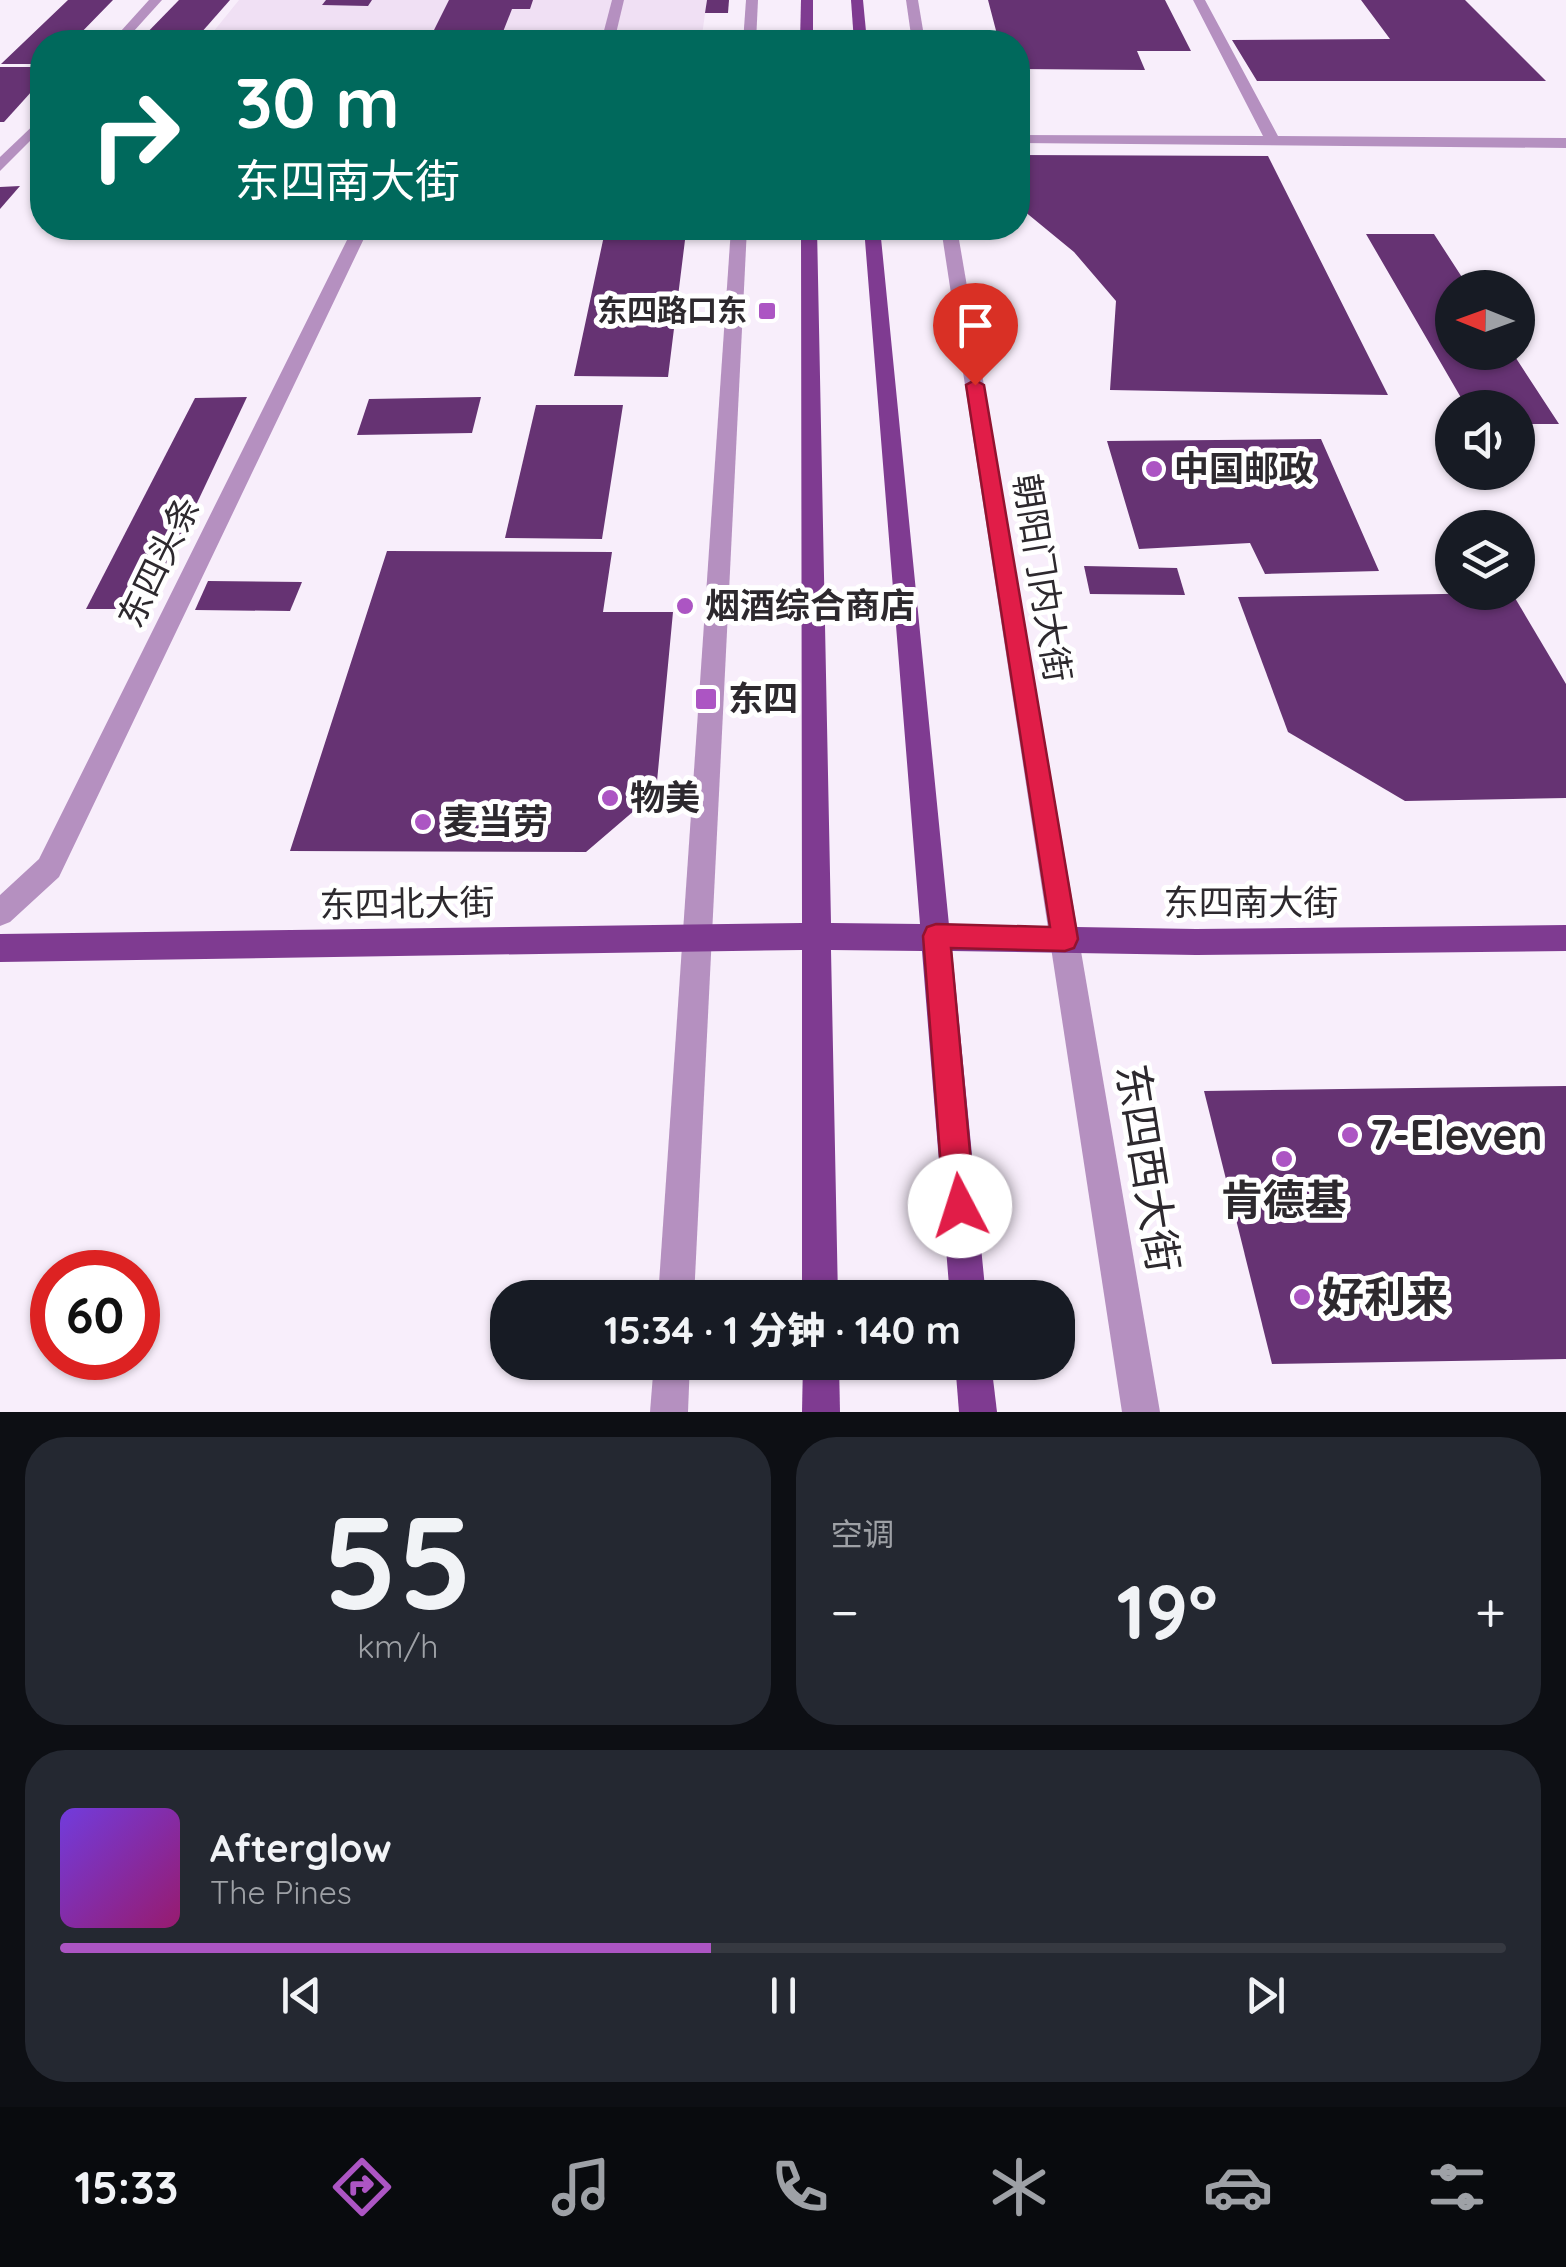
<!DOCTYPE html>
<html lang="zh">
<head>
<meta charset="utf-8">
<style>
	body { margin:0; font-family:Quicksand,"Noto Sans SC",sans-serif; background:#242831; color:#f1f3f6; height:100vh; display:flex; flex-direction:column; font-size:38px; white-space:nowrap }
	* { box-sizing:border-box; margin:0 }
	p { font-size:32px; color:#9ea1a6 }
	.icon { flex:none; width:55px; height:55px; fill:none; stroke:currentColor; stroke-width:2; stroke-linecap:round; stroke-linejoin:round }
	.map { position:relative; height:1412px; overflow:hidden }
	.panel { display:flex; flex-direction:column; gap:25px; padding:25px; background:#0d0f14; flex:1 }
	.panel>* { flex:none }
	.top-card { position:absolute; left:30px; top:30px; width:1000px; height:210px; border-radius:40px; box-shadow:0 2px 8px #0004; background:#00695c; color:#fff; overflow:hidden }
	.needle { width:65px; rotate:271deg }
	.fabs { position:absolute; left:1435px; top:270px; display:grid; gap:20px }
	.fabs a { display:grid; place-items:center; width:100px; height:100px; border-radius:50%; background:#171b24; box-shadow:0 2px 8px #0004; font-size:50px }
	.speed { position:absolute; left:30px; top:1250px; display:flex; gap:20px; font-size:50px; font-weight:700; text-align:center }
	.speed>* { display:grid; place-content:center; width:130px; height:130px; border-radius:50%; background:#171b24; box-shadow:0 2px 8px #0004; line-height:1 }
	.speed .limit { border:15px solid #d22; background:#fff; color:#111 }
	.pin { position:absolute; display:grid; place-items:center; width:85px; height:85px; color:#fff; margin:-102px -42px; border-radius:50% 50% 50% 0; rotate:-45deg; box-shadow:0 0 10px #0007 }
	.pin .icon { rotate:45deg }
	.me { position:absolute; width:110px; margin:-55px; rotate:355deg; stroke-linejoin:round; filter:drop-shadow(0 0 8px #0008) }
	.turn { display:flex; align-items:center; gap:35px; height:210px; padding:0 40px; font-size:45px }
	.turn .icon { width:130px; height:130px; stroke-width:2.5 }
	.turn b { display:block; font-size:70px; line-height:85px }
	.big { font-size:75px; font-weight:800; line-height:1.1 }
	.panel .widget { flex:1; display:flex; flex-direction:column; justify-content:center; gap:15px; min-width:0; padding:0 35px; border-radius:40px; background:#242831 }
	.panel .dial { align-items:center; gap:0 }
	.dial b { font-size:130px; line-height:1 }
	.song { display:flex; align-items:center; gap:30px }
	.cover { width:120px; height:120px; border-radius:15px; background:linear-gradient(135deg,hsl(260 70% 55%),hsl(320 70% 35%)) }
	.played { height:10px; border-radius:5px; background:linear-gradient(90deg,#ac55c3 45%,#363941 45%) }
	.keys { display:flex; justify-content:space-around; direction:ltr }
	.heat { display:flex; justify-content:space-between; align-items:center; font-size:55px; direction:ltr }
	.panel .tiles { flex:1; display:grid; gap:25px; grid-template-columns:1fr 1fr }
	.widget:last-child { grid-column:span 2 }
	.trip { position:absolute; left:490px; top:1280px; width:585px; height:100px; border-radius:40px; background:#171b24; box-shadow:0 2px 8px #0004; font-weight:800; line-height:100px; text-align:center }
	.menu { display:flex; height:160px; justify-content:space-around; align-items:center; background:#090b0e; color:#9ea1a6 }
	.menu .icon { width:70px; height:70px }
	.menu .current { color:#ac55c3 }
	.menu b { font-size:45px; color:#f1f3f6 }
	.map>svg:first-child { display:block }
</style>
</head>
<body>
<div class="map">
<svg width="1566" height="1412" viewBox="0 0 1566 1412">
	<rect width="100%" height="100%" fill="#f8eefb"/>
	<path fill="#f0e0f4" d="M239 0H707L701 42H205Z"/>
	<g fill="#663373">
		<path d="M68 0H113L72 42H42V64H1Z"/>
		<path d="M179 0H230L193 42H138Z"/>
		<path d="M326 0H372L368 6 322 5Z"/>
		<path d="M449 0H533L530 9H512L499 42H428Z"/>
		<path d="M707 0H729L728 13H705Z"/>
		<path d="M988 0H1165L1191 51H1137L1145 70 1018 69V42H999Z"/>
		<path d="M1361 0H1465L1546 81H1257L1232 40 1390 39Z"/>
		<path d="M0 67H42V80L4 122H0Z"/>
		<path d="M1018 155 1268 156 1388 395 1110 390 1116 301 1074 252 1018 206Z"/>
		<path d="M20 186 0 209V187Z"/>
		<path d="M116 228H271L264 239 108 238Z"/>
		<path d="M573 228H700L699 233 686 232 668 377 574 376 605 231H573Z"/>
		<path d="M1366 234H1434L1469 288H1452V352H1512L1559 424H1518V408H1467Z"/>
		<path d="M247 397 147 609H86L195 398Z"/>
		<path d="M481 397 472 433 357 435 369 399Z"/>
		<path d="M536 405H623L602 539 505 538Z"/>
		<path d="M1321 439 1379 571 1265 574 1250 543 1139 549 1107 441Z"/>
		<path d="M387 551 612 552 603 612H673L656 792 586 852 290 851Z"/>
		<path d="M1084 566 1177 568 1185 595 1090 594Z"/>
		<path d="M208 581 302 582 290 611 195 610Z"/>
		<path d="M1512 593 1566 684V798L1405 801 1288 732 1238 597Z"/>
		<path d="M1566 1086V1359L1272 1364 1204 1091Z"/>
	</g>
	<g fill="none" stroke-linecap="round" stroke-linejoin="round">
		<g fill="#b590c0" fill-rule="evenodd">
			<path d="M149 0H162L124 42H111Z"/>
			<path d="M612 0H624L614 42H601Z"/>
			<path d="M746 0H758L756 42H743Z"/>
			<path d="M906 0H918L925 42H912Z"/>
			<path d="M1193 0H1205L1278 136 1566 138V148L1018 143V135L1263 136Z"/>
			<path d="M42 117V129L0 171V157Z"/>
			<path d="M353 228H369L59 877 10 922 0 926V895L39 859Z"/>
			<path d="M731 228H747L694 1298H658Z"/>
			<path d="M941 228H957L1160 1412H1122Z"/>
			<path d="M654 1362H690L688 1412H650Z"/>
		</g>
		<g fill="#7f3b91" fill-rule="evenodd">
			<path d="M801 0H813V42H800Z"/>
			<path d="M851 0H863L867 42H854Z"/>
			<path d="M801 228H817L831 923 920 924 864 228H880L949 925 1196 929 1566 925V951L1196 955 952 951 986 1298H950L922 951 831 950 838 1298H802V950L0 962V934L802 923Z"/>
			<path d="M803 1362H839L840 1412H802Z"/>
			<path d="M955 1362H991L997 1412H959Z"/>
		</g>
	</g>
	<path fill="#e11d48" stroke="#92132f" stroke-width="2.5" d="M975 380 984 385 1078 939 1074 948 1065 951 951 948 975 1206 970 1217 960 1221 949 1217 944 1206 923 936 927 927 936 924 1050 927 966 385Z"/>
	<g fill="#ac55c3" stroke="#fff" stroke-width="4">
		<rect x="757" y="301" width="20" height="20" rx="5"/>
		<circle cx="1154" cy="469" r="10"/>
		<circle cx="685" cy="606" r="10"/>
		<rect x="694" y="687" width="24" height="24" rx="5"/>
		<circle cx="610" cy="798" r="10"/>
		<circle cx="423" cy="822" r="10"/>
		<circle cx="1350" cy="1135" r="10"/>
		<circle cx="1284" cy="1159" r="10"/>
		<circle cx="1302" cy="1297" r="10"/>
	</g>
	<g text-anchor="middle" stroke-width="10" stroke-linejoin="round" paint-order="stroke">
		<g font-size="30" font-weight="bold" fill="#2d292e" stroke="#fff" text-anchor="end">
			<text x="747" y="321">东四路口东</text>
		</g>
		<g font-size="35" font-weight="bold" fill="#2d292e" stroke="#fff" text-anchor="start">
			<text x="1174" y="481">中国邮政</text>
			<text x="705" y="618">烟酒综合商店</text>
			<text x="728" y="711">东四</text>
			<text x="630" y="810">物美</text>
			<text x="443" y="834">麦当劳</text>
		</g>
		<g font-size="35" fill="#2d292e" stroke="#fff">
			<text transform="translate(159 562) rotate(-64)" y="12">东四头条</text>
			<text transform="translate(1042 578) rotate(81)" y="12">朝阳门内大街</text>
			<text x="1251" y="915">东四南大街</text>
			<text transform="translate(407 904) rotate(-1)" y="12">东四北大街</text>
		</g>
		<g font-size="42" font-weight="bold" fill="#2d292e" stroke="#fff" text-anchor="start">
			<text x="1370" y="1150">7-Eleven</text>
			<text x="1284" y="1215" text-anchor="middle">肯德基</text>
			<text x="1322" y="1312">好利来</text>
		</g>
		<g font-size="42" fill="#2d292e" stroke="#fff">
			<text transform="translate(1148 1168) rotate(81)" y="15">东四西大街</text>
		</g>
	</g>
</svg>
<div class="fabs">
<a><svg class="needle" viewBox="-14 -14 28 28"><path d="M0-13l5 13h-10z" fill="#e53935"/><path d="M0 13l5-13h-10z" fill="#9ea1a6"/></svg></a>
<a><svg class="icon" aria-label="sound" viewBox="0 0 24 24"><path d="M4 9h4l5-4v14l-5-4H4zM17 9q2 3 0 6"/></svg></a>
<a><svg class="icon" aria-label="layers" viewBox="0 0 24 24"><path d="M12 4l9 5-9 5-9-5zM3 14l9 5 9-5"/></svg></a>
</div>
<div class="speed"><div class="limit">60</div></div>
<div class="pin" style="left:975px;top:385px;background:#d93025"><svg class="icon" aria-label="arrive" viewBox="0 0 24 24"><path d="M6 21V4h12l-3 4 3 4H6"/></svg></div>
<svg class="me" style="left:960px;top:1206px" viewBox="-20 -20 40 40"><circle r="19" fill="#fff"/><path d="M0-13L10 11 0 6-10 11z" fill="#e11d48"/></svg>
<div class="trip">15:34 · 1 分钟 · 140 m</div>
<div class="top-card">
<div class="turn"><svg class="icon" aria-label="right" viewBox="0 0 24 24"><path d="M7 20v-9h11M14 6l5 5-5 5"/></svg><div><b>30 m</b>东四南大街</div></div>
</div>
</div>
<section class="panel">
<div class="tiles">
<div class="widget dial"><b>55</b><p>km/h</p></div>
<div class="widget"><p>空调</p>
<div class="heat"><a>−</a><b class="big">19°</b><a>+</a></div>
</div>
<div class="widget">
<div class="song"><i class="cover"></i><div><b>Afterglow</b><p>The Pines</p></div></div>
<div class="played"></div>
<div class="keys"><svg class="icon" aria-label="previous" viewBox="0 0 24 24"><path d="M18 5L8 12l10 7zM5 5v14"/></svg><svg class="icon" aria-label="pause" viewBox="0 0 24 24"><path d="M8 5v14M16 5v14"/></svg><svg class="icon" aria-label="next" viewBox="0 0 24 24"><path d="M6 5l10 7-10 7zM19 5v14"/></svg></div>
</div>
</div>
</section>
<nav class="menu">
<b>15:33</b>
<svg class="icon current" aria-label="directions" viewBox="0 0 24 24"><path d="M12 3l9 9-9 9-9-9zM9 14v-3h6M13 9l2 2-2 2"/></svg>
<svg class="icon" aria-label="music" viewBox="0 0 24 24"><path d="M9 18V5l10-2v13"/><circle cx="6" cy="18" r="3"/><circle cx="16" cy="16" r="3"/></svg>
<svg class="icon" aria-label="phone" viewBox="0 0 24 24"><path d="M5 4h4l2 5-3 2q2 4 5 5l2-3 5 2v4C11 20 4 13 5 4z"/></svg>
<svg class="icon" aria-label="climate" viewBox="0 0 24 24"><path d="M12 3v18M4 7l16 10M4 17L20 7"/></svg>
<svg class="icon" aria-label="car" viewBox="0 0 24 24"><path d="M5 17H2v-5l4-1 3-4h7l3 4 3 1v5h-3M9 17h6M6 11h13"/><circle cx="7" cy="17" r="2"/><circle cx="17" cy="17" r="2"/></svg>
<svg class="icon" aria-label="filters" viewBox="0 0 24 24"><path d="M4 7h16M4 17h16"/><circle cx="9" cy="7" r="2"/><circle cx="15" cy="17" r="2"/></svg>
</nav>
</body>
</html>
